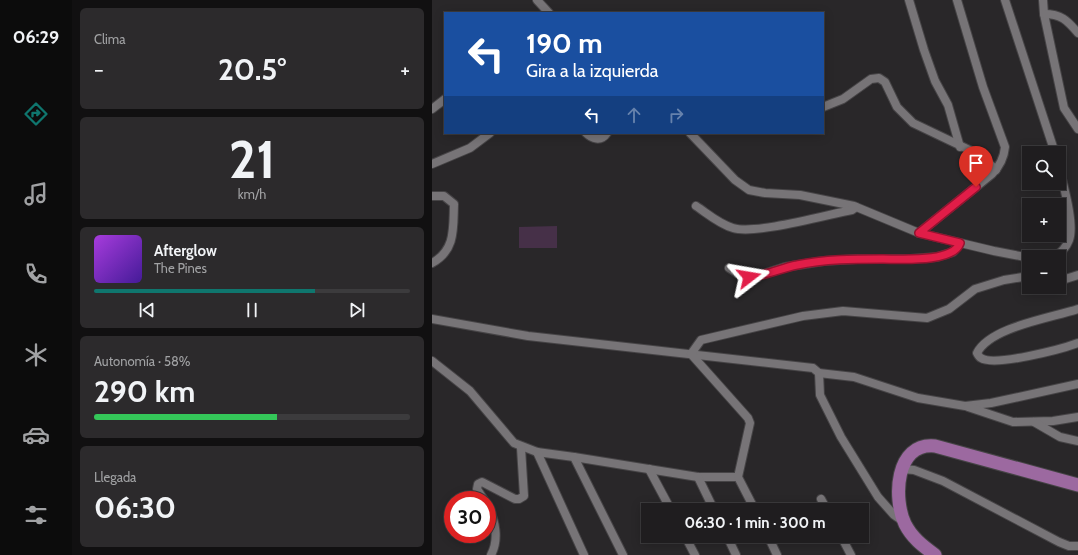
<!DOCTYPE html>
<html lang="es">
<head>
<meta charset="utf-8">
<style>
	body { margin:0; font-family:Cabin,sans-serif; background:#2c2a2c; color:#f1f3f6; height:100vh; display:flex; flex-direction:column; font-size:15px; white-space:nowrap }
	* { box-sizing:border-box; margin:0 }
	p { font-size:13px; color:#a1a2a4 }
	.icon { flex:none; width:22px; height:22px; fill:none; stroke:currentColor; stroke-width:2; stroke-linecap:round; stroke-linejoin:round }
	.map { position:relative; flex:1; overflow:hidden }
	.side { display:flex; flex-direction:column; gap:8px; padding:8px; background:#111011; width:360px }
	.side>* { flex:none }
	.top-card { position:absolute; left:12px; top:12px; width:380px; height:122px; border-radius:0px; box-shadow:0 2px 10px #0003,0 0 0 1px #3c3b3d; background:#1a4fa0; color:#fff; overflow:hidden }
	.buttons { position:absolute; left:590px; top:146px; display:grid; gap:8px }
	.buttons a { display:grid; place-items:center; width:44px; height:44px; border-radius:0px; background:#1f1d1f; box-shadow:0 2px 10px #0003,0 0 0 1px #3c3b3d; font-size:20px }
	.speed { position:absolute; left:12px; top:491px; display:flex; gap:8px; font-size:20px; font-weight:700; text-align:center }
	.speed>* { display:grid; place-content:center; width:52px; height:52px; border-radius:50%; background:#1f1d1f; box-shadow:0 2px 10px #0003,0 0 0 1px #3c3b3d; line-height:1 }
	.speed .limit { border:6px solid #d22; background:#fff; color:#111 }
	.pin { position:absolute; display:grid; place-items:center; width:34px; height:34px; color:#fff; margin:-41px -17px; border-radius:50% 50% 50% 0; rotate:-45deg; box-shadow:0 0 4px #0007 }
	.pin .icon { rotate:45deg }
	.me { position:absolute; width:44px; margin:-22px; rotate:76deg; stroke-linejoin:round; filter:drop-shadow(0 0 3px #0008) }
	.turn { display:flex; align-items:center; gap:14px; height:84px; padding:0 16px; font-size:18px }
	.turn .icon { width:52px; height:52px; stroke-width:2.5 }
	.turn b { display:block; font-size:28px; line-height:34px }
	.lanes { display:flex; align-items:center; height:38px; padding:0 16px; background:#0003; justify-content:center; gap:20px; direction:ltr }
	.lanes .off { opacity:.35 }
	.big { font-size:30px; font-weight:800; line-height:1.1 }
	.side .widget { flex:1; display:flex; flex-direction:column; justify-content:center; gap:6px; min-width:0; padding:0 14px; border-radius:6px; background:#2c2a2c }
	.side .dial { align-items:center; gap:0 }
	.dial b { font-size:52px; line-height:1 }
	.song { display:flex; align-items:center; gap:12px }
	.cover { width:48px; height:48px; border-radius:6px; background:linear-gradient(135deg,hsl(280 70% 55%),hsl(260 70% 35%)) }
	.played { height:4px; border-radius:2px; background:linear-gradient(90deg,#0f766e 70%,#3c3b3d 70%) }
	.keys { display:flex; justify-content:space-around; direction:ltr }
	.heat { display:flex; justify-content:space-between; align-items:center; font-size:22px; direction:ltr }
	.charge { height:6px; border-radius:3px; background:linear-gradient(90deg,#34c759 58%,#3c3b3d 0) }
	.trip { position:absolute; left:209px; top:503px; width:228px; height:40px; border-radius:0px; background:#1f1d1f; box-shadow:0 2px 10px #0003,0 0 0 1px #3c3b3d; font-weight:800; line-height:40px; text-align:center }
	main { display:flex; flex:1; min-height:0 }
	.menu { display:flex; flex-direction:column; width:72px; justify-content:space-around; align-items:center; background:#0c0c0c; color:#a1a2a4 }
	.menu .icon { width:28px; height:28px }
	.menu .active { color:#0f766e }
	.menu b { font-size:18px; color:#f1f3f6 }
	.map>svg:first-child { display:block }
</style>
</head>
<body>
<main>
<nav class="menu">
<b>06:29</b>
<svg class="icon active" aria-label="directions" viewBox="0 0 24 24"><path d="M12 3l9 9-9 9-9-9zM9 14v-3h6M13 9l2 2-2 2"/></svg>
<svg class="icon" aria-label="music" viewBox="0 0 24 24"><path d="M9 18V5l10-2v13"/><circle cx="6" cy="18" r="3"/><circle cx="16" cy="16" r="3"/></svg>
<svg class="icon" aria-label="phone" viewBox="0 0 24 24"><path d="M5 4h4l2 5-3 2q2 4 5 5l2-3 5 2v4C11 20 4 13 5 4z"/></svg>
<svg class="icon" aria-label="climate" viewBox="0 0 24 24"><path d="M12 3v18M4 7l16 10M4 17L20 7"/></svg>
<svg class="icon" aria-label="car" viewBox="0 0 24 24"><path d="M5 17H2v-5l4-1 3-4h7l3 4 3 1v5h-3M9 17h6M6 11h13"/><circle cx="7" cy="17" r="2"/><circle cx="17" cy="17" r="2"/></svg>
<svg class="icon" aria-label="filters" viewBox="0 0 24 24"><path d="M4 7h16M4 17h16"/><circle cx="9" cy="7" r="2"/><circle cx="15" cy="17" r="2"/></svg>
</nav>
<section class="side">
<div class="widget"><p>Clima</p>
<div class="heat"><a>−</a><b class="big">20.5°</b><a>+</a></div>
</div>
<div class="widget dial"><b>21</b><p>km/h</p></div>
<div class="widget">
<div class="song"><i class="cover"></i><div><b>Afterglow</b><p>The Pines</p></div></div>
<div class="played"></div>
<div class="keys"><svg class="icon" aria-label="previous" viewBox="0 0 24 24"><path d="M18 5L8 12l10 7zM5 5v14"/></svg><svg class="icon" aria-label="pause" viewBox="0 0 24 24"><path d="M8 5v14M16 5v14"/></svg><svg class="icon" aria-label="next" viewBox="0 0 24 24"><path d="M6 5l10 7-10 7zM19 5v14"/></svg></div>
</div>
<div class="widget"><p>Autonomía · 58%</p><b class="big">290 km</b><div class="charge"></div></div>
<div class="widget"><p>Llegada</p><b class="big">06:30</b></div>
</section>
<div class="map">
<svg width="646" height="555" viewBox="0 0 646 555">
	<rect width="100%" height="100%" fill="#292729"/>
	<path fill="#463048" d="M125 226V248H87V227Z"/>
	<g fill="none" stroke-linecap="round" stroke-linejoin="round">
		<g stroke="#464446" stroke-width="10">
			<g id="street">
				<path d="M105 0 117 13"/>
				<path d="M477 0 492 50 503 81 516 105 528 147"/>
				<path d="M573 0 623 153"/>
				<path d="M611 0 612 14 632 108 646 129"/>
				<path d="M612 14C629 14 635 20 646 33"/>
				<path d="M391 107 411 99 439 79 447 78 453 82 465 107 481 123 548 155 564 170"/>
				<path d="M0 109 13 99"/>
				<path d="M154 133C160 139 169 142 175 133"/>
				<path d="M258 133 303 180 317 190 333 193 368 195 422 206 487 233 562 251 593 257 597 259"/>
				<path d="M0 164 38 148 58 133"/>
				<path d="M0 196H12L22 204C21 228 24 250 0 263"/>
				<path d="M264 206C276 214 287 224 301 228 323 235 394 215 420 210L424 207"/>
				<path d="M487 233 560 174C568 166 572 158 573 147L551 87 525 0"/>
				<path d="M623 257C629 252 634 248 637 240 643 224 631 184 627 167"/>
				<path d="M297 268 308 275 322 277 353 267 392 261 425 259H478L505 257 521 252 528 243"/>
				<path d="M627 281 646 275"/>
				<path d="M646 309C619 318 558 327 545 353 546 355 547 357 549 358 562 367 630 349 646 343"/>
				<path d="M0 319 96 336 381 368 387 373 388 395 409 437 446 497 462 515 472 522"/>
				<path d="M0 361 38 391 82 443 105 452 142 457 191 555"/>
				<path d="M387 373 422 377 486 398 533 406 559 403 646 384"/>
				<path d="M536 407 581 422 621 421 646 417"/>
				<path d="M602 422 628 437 646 441"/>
				<path d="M105 452 152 555"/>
				<path d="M142 457 266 477H306"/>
				<path d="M217 469 239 510"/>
				<path d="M470 469 482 470 511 481 627 542 637 546H646"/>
				<path d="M266 477 282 510"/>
				<path d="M389 499 395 510"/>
				<path d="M52 500 45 489 46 484 50 482 83 499H87L92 496 89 448"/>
				<path d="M55 506C64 520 67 540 59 555"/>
				<path d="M323 510 306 477 318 423 316 418 259 354 269 340 371 316 411 311 495 318 517 309 543 289 572 280 597 276"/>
				<path d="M253 536 263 555"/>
				<path d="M295 536 304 555"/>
				<path d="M336 536 345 555"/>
				<path d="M409 536 419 555"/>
			</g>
		</g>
		<g stroke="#464446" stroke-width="15">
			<path id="primary" d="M503 555C491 546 480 538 473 524 461 499 463 442 503 446L646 485"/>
		</g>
		<use href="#street" stroke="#777477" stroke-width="8"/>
		<use href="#primary" stroke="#9c69a0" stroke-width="13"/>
	</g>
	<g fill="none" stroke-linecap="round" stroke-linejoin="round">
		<g stroke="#92132f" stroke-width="10">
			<path id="route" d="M317 277C333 276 349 268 365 265 393 259 422 259 451 259 469 259 521 263 528 243L487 233 544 187"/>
		</g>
		<use href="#route" stroke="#e11d48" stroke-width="7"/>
	</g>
</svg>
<div class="buttons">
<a><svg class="icon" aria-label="search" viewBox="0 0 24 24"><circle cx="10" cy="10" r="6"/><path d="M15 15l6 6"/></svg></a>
<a>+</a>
<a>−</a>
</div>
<div class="speed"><div class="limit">30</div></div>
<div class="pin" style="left:544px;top:187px;background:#d93025"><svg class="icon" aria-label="arrive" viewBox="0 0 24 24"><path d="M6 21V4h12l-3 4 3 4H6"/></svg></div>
<svg class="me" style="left:317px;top:277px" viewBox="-20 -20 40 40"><path d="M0-17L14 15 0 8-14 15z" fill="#e11d48" stroke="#fff" stroke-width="4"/></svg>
<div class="trip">06:30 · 1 min · 300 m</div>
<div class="top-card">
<div class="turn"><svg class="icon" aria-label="left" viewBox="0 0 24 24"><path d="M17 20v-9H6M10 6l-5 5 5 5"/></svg><div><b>190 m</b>Gira a la izquierda</div></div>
<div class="lanes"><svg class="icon" aria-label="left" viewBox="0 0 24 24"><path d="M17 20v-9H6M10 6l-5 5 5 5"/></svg><svg class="icon off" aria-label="ahead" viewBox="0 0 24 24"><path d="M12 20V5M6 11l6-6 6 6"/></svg><svg class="icon off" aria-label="right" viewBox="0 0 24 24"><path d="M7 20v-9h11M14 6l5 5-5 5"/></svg></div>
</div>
</div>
</main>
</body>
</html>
